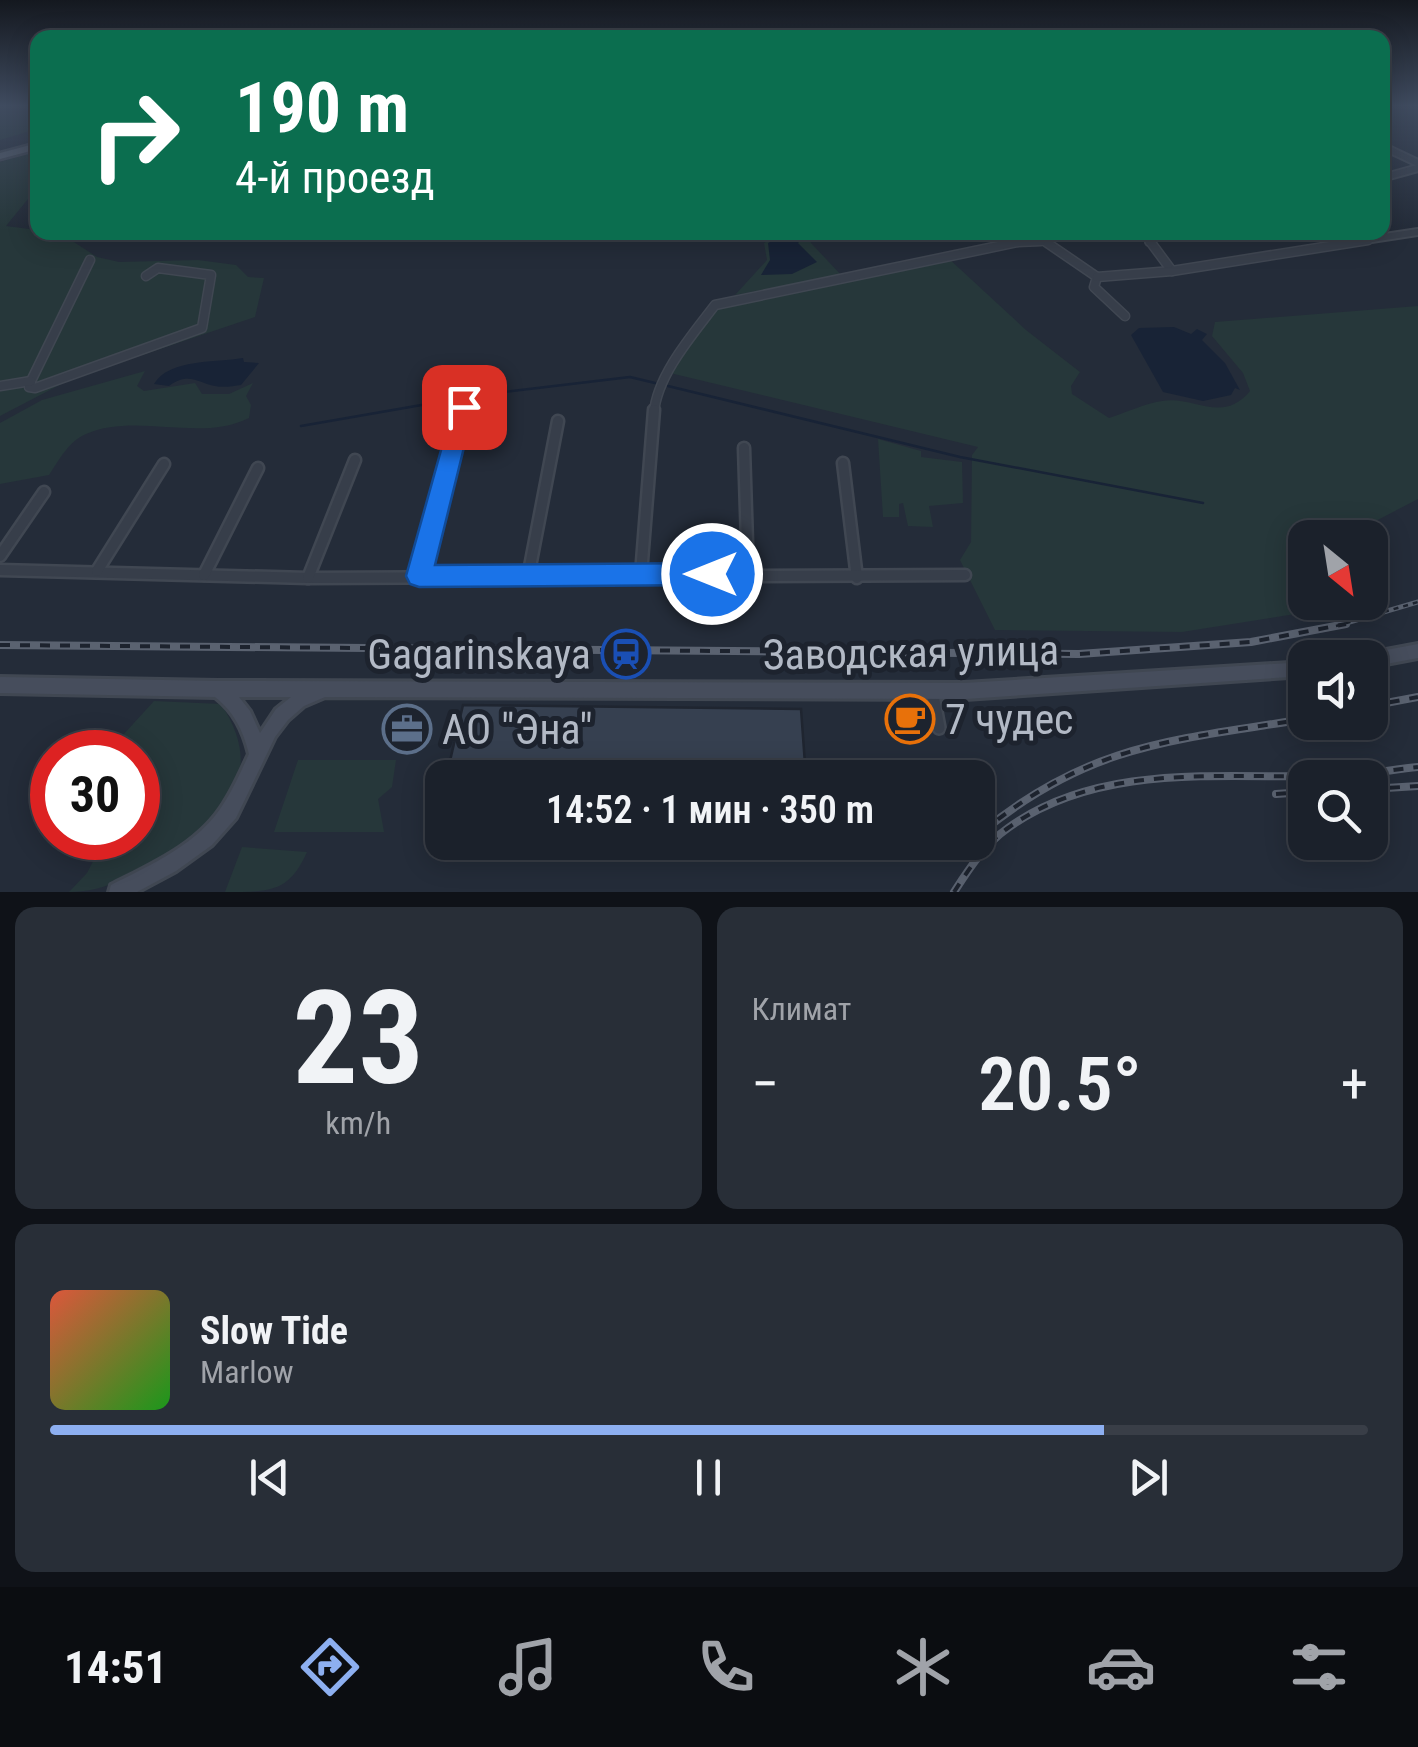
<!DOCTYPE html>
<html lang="ru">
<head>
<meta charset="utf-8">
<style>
	body { margin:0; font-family:"Roboto Condensed",sans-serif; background:#282e37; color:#f1f3f6; height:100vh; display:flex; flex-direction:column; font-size:38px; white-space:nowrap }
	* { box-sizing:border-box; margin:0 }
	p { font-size:32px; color:#a0a3a9 }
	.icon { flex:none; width:55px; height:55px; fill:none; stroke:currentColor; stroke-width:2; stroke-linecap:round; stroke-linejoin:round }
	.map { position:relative; height:892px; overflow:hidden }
	.drawer { display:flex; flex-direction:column; gap:15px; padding:15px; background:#0f1218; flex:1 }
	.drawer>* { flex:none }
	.banner { position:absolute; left:30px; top:30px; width:1360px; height:210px; border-radius:20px; box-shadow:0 5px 25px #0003,0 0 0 2px #393e47; background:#0b6e4f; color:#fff; overflow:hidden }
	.needle { width:65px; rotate:150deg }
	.buttons { position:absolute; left:1288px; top:520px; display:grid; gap:20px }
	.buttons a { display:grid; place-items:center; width:100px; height:100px; border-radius:20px; background:#1b212b; box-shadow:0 5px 25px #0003,0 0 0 2px #393e47; font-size:50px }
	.speed { position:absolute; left:30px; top:730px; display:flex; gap:20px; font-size:50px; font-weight:700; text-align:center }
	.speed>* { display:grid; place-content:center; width:130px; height:130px; border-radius:50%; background:#1b212b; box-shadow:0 5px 25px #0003,0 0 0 2px #393e47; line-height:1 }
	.speed .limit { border:15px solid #d22; background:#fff; color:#111 }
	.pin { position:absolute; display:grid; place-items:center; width:85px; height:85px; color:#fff; margin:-42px; border-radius:20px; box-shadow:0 5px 15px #0006 }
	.me { position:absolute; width:110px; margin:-55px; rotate:270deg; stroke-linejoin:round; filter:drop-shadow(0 0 8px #0008) }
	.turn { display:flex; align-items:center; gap:35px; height:210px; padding:0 40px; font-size:45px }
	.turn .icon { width:130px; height:130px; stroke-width:2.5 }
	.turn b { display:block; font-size:70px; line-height:85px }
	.big { font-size:75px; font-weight:600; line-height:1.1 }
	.drawer .tile { flex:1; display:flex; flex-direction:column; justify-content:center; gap:15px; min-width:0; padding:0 35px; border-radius:20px; background:#282e37 }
	.drawer .dial { align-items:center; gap:0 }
	.dial b { font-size:130px; line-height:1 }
	.song { display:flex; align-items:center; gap:30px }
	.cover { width:120px; height:120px; border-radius:15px; background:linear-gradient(135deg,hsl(10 70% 55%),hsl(120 70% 35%)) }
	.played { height:10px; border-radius:5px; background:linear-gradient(90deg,#8daff0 80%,#393e47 80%) }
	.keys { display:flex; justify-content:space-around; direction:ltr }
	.heat { display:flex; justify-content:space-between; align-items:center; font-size:55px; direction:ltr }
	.drawer .tiles { flex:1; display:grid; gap:15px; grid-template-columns:1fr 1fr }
	.tile:last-child { grid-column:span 2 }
	.trip { position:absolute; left:425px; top:760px; width:570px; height:100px; border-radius:20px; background:#1b212b; box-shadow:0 5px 25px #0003,0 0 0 2px #393e47; font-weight:600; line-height:100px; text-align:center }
	.tab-bar { display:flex; height:160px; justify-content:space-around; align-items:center; background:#0b0d11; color:#a0a3a9 }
	.tab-bar .icon { width:70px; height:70px }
	.tab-bar .on { color:#8daff0 }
	.tab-bar b { font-size:45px; color:#f1f3f6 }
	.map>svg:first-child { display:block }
</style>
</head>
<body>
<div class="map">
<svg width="1418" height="892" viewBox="0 0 1418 892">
	<rect width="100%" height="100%" fill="#242c39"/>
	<g fill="#26373a">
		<path d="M0 105H37V129L0 140Z"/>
		<path d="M37 151V188L6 226 60 233 97 257 119 262 198 260 236 265 248 277 264 278 255 317 71 379 0 416V162Z"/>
		<path d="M784 233H808L811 243 842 276 735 295 767 260 764 243Z"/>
		<path d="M947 257 1026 330 1080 372 1071 386 1072 394 1109 418C1127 412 1144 404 1162 401 1194 395 1222 425 1250 391L1243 373 1212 336 1215 322 1418 306V499L1345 537 1305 538V602L1365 603 1182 632 995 630 960 560 971 542 972 455 978 447 670 373 715 305Z"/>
		<path d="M145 371 137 386 144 391 195 383 202 394H229L253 383 246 396 251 405 249 418C199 443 138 412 86 434 69 441 59 460 49 475L0 484V423L42 400Z"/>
		<path d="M878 439 921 451V457L962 462 963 503 929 506 933 527 908 526 903 503 899 504V517H883Z"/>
		<path d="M154 701 221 704C271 780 218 825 154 861 123 878 105 892 69 892L87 873 105 838H138V752H116L113 746Z"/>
		<path d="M298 760H396L392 787 378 799 384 832H274Z"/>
		<path d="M242 847 307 852C289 892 271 892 225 892Z"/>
	</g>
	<g fill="#182336">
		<path d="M789 233 807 234 798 243 817 262 792 274 761 275 770 260 768 243Z"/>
		<path d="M1174 327 1191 334 1197 329 1207 334 1202 340 1225 363 1240 390 1235 388 1231 395 1203 401 1163 392 1131 335 1139 328Z"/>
		<path d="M243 358 244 362 259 363 241 385C233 386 223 388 215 386 199 384 190 371 169 386L154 384C170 358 216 363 243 358Z"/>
	</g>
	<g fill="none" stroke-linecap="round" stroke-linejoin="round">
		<g stroke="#182336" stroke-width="2.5">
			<path d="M668 386 960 457 1203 503"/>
			<path d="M301 426 479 395 630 377 655 383"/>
		</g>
	</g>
	<path fill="#364050" stroke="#1f2530" stroke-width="2.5" d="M463 705 801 709 806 778H446Z"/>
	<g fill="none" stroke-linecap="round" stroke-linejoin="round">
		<g stroke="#404752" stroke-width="10">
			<g id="street-far3">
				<path d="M1382 146 1418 163"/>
				<path d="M1382 178 1418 168"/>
				<path d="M1031 232 1046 242"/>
				<path d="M1016 242 1041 241"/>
				<path d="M1149 242 1150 232"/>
				<path d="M1352 242 1418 232"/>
			</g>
		</g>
		<g stroke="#404752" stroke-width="11">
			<g id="street-far2">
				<path d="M1043 240 1097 277 1094 287 1125 316"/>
				<path d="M1149 240 1172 271"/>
				<path d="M1097 277 1172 271 1368 240"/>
				<path d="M31 381 29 387 35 388 202 328 211 275 158 268 146 276"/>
				<path d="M31 381 90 260"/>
				<path d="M0 386 31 381"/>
				<path d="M462 413 464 407"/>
				<path d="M654 413C657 375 693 334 715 305L1018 242 1041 241"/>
			</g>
		</g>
		<g stroke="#404752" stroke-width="15">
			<g id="street-far1">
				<path d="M744 448 748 574"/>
				<path d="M843 463 857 578"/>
				<path d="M0 556 44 492"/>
				<path d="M0 570 308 578 965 575"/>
				<path d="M97 571 164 464"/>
				<path d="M641 574 654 410"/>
				<path d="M204 575 258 468"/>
				<path d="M419 576 463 410"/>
				<path d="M528 577 558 421"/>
				<path d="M308 578 355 460"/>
			</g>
		</g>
		<g stroke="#404752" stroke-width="16">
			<path id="street" d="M932 690 939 728"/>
		</g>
		<g stroke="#404752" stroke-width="6">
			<g id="secondary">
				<path d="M1418 644V658L1370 667V658H1363L1370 653Z"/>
				<path d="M1305 662V676L965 699 325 697 304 706 288 720 275 737 236 818 212 845 176 871 137 892H109L111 885C152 864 199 844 224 803 234 788 241 771 249 754 243 730 234 712 215 697L0 693V677L218 681 965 683ZM239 697H291L276 709 260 733 250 711Z"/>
			</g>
		</g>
		<g stroke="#404752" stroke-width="5">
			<path id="primary" d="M38 143V149L0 159V153Z"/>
		</g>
		<use href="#street-far3" stroke="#373e4a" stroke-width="6"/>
		<use href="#street-far2" stroke="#373e4a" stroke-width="8"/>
		<use href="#street-far1" stroke="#373e4a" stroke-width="10"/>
		<use href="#street" stroke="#373e4a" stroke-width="11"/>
		<use href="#secondary" fill="#464d5c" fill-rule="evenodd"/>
		<use href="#primary" fill="#555d6a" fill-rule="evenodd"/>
		<g stroke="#5a6270" stroke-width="5">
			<path id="rail-far1" d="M1336 626 1418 602"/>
		</g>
		<g stroke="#5a6270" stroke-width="8">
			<g id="rail">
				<path d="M0 645 1079 654 1251 642 1346 624"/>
				<path d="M1370 706 1418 697"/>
				<path d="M1370 789 1418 786"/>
				<path d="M1276 794 1305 792"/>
				<path d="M982 832C1089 744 1174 740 1305 719"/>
				<path d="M954 892C969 869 985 844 1008 828 1101 761 1226 779 1334 776 1362 775 1390 770 1418 767"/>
			</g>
		</g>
		<use href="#rail-far1" stroke="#1d232e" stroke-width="2.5" stroke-dasharray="5" stroke-linecap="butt"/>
		<use href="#rail" stroke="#1d232e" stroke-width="4" stroke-dasharray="10" stroke-linecap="butt"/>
	</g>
	<linearGradient id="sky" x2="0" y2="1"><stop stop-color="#14181f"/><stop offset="0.46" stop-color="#3f4b5f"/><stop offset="1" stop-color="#3f4b5f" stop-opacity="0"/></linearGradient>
	<rect width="1418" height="230" fill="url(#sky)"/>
	<path fill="#1a73e8" stroke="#114b97" stroke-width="2.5" d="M464 399 474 407 435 565 712 563 722 566 726 574 722 582 712 585 419 587 410 584 406 576 453 407Z"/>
	<defs>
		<g id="station-ring" transform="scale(2.5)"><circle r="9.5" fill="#1d232e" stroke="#1a4fb4" stroke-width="1.5"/><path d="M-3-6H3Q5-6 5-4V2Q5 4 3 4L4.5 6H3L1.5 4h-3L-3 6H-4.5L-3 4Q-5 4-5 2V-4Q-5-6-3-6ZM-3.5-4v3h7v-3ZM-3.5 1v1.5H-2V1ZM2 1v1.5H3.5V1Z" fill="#1a4fb4"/></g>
		<g id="cafe-ring" transform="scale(2.5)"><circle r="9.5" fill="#1d232e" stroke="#e8710a" stroke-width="1.5"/><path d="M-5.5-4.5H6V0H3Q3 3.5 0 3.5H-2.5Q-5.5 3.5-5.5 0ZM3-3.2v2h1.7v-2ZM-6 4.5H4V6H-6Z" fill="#e8710a"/></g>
		<g id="office-ring" transform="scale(2.5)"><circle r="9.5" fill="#1d232e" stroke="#5c6f8a" stroke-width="1.5"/><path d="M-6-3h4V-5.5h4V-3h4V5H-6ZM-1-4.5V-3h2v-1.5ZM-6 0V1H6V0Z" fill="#5c6f8a"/></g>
	</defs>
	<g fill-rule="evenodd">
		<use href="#station-ring" x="626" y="654"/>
		<use href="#cafe-ring" x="910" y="719"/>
		<use href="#office-ring" x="407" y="729"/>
	</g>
	<g text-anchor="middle" stroke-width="10" stroke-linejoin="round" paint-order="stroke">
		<g font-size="42" fill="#b2b9c5" stroke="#1d232e">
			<text transform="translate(911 652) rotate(-1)" y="15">Заводская улица</text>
		</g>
		<g font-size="42" fill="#b2b9c5" stroke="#1d232e" text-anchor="start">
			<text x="591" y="669" text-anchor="end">Gagarinskaya</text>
			<text x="945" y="734">7 чудес</text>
			<text x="442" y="744">АО "Эна"</text>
		</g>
	</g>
</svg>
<div class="buttons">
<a><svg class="needle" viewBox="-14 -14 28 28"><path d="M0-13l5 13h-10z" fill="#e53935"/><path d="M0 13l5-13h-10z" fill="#a0a3a9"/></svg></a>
<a><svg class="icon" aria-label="sound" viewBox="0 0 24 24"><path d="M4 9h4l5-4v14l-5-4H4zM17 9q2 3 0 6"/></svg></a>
<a><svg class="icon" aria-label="search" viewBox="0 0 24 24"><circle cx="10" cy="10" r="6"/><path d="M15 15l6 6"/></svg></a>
</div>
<div class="speed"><div class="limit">30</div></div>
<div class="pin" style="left:464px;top:407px;background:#d93025"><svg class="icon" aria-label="arrive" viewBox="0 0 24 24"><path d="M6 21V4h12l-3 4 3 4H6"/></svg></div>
<svg class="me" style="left:712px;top:574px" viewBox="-20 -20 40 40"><circle r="17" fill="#1a73e8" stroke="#fff" stroke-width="3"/><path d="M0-11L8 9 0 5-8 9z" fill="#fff"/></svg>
<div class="trip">14:52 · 1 мин · 350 m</div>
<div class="banner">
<div class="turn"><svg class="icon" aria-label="right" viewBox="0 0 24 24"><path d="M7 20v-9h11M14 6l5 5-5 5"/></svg><div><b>190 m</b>4-й проезд</div></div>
</div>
</div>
<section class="drawer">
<div class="tiles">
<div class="tile dial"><b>23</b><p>km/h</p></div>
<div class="tile"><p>Климат</p>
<div class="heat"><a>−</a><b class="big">20.5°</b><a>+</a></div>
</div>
<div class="tile">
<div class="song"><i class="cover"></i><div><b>Slow Tide</b><p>Marlow</p></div></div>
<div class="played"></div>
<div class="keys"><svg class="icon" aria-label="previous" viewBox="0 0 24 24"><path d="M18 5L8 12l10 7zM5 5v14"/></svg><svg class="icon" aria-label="pause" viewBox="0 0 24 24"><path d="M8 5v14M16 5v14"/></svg><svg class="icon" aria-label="next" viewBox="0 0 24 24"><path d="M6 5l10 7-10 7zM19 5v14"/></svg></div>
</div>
</div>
</section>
<nav class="tab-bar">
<b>14:51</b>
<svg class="icon on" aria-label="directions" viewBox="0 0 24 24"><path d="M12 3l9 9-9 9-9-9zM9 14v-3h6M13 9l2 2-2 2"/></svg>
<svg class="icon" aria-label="music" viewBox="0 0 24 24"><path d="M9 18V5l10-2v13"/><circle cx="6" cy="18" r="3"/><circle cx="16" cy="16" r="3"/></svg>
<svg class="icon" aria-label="phone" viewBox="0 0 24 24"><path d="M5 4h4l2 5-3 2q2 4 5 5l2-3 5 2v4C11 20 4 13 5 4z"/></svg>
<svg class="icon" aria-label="climate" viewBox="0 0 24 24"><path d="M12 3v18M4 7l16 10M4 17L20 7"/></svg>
<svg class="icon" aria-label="car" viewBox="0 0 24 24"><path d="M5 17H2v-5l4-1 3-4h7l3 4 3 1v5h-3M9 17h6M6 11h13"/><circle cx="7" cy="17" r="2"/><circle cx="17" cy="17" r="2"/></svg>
<svg class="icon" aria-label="filters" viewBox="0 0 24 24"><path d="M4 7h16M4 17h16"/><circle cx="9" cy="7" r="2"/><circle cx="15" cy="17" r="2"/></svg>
</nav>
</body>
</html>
